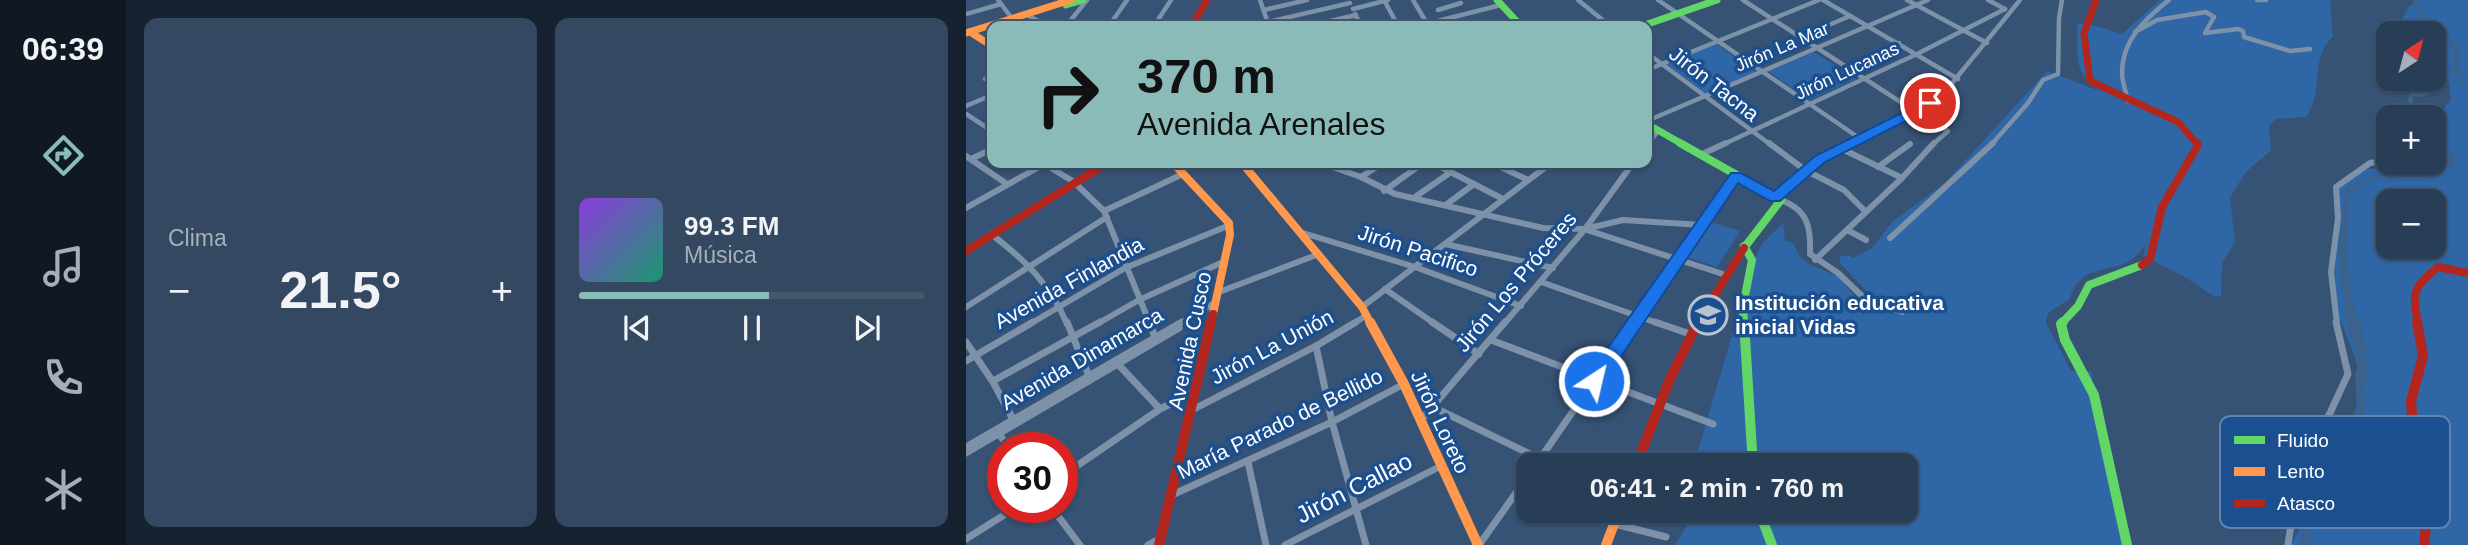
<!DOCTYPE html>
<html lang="es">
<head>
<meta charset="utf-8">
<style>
	body { margin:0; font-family:Helvetica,sans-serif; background:#344961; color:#f1f3f6; height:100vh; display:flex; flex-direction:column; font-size:26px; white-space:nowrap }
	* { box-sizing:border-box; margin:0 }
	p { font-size:23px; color:#a5aeba }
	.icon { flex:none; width:38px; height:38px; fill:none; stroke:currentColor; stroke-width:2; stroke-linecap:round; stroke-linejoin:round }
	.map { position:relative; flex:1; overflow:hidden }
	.panel { display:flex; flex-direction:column; gap:18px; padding:18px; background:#162230; width:840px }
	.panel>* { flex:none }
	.top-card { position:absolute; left:21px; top:21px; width:665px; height:147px; border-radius:14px; box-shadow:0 2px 5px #0004,0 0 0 2px #44576d; background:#8bbbb9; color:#111; overflow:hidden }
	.needle { width:46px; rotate:36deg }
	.fabs { position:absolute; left:1410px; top:21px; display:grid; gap:14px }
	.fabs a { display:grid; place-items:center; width:70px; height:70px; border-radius:14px; background:#283e57; box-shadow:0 2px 5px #0004,0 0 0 2px #44576d; font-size:35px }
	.speed { position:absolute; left:21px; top:432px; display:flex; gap:14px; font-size:35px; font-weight:700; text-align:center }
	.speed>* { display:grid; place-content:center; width:91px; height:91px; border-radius:50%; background:#283e57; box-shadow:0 2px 5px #0004,0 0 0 2px #44576d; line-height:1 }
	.speed .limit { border:10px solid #d22; background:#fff; color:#111 }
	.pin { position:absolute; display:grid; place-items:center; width:60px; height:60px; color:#fff; margin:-30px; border:4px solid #fff; border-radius:50%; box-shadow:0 2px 7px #0007 }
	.me { position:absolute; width:77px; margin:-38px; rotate:35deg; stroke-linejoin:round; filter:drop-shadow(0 0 5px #0008) }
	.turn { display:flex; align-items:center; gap:24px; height:147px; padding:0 35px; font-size:32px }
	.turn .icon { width:91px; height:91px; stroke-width:2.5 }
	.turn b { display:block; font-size:49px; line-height:60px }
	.big { font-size:52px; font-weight:600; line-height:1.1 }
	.panel .tile { flex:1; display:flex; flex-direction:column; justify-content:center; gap:10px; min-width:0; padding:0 24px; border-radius:14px; background:#344961 }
	.song { display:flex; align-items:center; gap:21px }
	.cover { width:84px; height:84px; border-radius:10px; background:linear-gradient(135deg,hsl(270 70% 55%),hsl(160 70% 35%)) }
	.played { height:7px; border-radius:4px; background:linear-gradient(90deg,#8bbbb9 55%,#44576d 55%) }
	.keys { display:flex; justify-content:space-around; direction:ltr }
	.heat { display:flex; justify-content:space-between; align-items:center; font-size:38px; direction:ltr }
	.panel .tiles { flex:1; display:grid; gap:18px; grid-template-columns:repeat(2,1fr) }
	.trip { position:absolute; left:550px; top:453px; width:402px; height:70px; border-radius:14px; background:#283e57; box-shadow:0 2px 5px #0004,0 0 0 2px #44576d; font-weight:600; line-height:70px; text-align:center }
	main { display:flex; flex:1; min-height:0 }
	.tabs { display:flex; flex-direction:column; width:126px; justify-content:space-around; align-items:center; background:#101923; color:#a5aeba }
	.tabs .icon { width:49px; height:49px }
	.tabs .current { color:#8bbbb9 }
	.tabs b { font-size:32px; color:#f1f3f6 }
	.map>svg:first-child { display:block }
</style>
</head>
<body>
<main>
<nav class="tabs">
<b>06:39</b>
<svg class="icon current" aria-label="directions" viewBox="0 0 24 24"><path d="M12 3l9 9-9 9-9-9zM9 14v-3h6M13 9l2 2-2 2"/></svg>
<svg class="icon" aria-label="music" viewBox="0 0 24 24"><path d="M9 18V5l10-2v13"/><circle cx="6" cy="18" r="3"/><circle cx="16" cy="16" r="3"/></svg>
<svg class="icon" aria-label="phone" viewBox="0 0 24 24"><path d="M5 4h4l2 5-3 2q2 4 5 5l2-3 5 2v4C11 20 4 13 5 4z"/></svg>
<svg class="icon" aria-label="climate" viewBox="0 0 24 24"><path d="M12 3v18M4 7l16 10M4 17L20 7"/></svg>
</nav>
<section class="panel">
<div class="tiles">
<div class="tile"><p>Clima</p>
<div class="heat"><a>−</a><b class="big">21.5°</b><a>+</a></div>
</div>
<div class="tile">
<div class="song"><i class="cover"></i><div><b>99.3 FM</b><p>Música</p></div></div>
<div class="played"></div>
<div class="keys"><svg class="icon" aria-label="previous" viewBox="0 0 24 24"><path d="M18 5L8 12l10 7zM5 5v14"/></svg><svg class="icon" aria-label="pause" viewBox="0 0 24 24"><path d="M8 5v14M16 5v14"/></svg><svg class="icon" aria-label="next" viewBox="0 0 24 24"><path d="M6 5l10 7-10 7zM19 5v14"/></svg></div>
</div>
</div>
</section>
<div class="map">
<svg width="1502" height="545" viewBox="0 0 1502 545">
	<rect width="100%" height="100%" fill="#365274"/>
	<g fill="#2f66a5" fill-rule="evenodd">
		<path d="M1194 0H1364L1367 37C1343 57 1359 92 1340 117L1310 119 1303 125 1305 150 1279 173 1264 198 1269 242 1256 263 1255 296 1249 297 1217 276 1178 256 1179 244C1158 283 1116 254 1104 299L1082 313 1080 323 1105 371H1125L1155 520 1163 545H709L722 524 725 511H940V466L728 465 787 263 795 245 817 223 819 241 827 243 835 258 845 265 871 276 892 300 908 305 911 302 874 263V256H884L887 258 906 248 927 221 978 184 1081 71 1134 91C1106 74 1112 53 1111 24H1123L1156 34Z"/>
		<path d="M1456 0H1502V545H1325C1351 497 1391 440 1393 384 1394 351 1368 321 1366 287 1364 255 1370 219 1372 186L1399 169 1467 166 1473 117 1485 98 1479 57 1468 50V33H1446L1434 23 1443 6ZM1423 201H1468V247H1423Z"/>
		<path d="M749 43 790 72 740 94 699 63Z"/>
		<path d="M848 52 890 79 843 100 802 71Z"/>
		<path d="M736 219 774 231 751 267 712 254Z"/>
	</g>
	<g fill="#3b618d">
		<path d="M1447 0H1454L1449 5C1461 15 1484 31 1491 45 1497 57 1492 70 1498 83L1478 84 1457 97 1447 96V104L1459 117H1451L1441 105 1444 91 1455 88 1463 79H1467L1466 83 1495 81 1487 72 1468 77 1469 72 1488 69C1490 34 1468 30 1447 7Z"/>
		<path d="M1468 136 1487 153 1491 165C1479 171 1470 167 1458 170 1437 174 1394 176 1383 199L1381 261 1389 310 1397 329 1403 379 1397 386 1400 399 1397 423 1386 452 1354 498 1342 523 1346 545H1335L1336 505 1369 458 1391 412 1389 373 1393 363 1381 323 1372 253 1380 190C1390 177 1439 167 1455 167 1465 166 1474 169 1483 165L1484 156 1468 143Z"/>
	</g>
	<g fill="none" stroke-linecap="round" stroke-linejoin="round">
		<g stroke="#7d92a8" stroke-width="4.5">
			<path d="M32 0 48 21"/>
			<path d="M294 0 303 26"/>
			<path d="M418 0 432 26"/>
			<path d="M447 0 462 25"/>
			<path d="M612 0 644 26"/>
			<path d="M692 0 896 140"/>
			<path d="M777 0 950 112"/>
			<path d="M857 0 992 79"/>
			<path d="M941 0 1021 43"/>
			<path d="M1022 0 1039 9"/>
			<path d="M1291 0H1300"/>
			<path d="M387 9 422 0"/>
			<path d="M298 10 341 0"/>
			<path d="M472 10 495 3"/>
			<path d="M0 14 35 4"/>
			<path d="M389 14 395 26"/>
			<path d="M63 16 81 26"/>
			<path d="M302 22 384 3"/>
			<path d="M100 26 121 0"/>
			<path d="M143 26 161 0"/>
			<path d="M188 26 205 0"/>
			<path d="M195 26 228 24"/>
			<path d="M343 26 390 15"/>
			<path d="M452 26 535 5"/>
			<path d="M1169 32 1191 20 1240 12 1248 17 1239 33 1272 29 1277 31 1278 37 1324 51 1344 49"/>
			<path d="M835 37 884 16"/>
			<path d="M681 53 805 145"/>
			<path d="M880 68 933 43"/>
			<path d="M681 70 853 0"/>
			<path d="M19 79 26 84"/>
			<path d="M1162 101C1160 92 1156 82 1156 73 1156 40 1179 19 1203 0"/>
			<path d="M0 106 26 95"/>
			<path d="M0 114 26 131"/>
			<path d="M946 114 982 131 966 145"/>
			<path d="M681 121 962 0"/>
			<path d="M681 145 692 131"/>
			<path d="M756 145 951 54 1039 9"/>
			<path d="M883 145 950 112 978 93 1054 0"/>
			<path d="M1025 145 1062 103 1077 80 1092 74 1093 18 1096 0"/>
		</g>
		<g stroke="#7d92a8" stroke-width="6">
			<path d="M803 143 839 170 878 190 898 210"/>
			<path d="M734 155 760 143"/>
			<path d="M0 156 41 184"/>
			<path d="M5 159 26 149"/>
			<path d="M77 163 108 182 138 211 184 324"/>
			<path d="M355 163 395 177 429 194 577 228 619 229 657 220 736 225"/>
			<path d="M467 163 537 199"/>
			<path d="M526 163 562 180"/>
			<path d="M912 167 944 144"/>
			<path d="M395 177 417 163"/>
			<path d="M936 178 968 143"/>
			<path d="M418 191 457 163"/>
			<path d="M449 197 485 172"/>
			<path d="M809 197 854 159 887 143"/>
			<path d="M815 200C842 210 845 227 844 254L872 273 897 297 936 312"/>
			<path d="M481 204 508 184"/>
			<path d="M0 208 80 163"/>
			<path d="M138 211 217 174"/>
			<path d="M621 230 760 275"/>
			<path d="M881 230 900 240"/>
			<path d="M337 233 449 267 555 306"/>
			<path d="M25 234C59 260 84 284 101 324"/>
			<path d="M924 238 1027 143"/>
			<path d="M479 244 587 268"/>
			<path d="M849 260 936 178 876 149"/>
			<path d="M575 282 694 324"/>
			<path d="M419 289 469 324"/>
			<path d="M253 292 353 254"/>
			<path d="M0 307 141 217"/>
			<path d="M396 307 585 163"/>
			<path d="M64 324 159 268 264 225"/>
			<path d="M131 324 173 300 257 262"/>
			<path d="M213 324 250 302"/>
			<path d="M387 324 401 315"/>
			<path d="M538 324 619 229 667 163"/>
			<path d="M668 324 770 176"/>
			<path d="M1371 324 1365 272 1372 218 1370 187 1404 163 1423 160"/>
		</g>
		<g stroke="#7d92a8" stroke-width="7">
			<path d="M101 322 123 376"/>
			<path d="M183 322 189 337"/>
			<path d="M466 322 513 354"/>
			<path d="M689 322 724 334"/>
			<path d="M525 340 747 424"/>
			<path d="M0 342 27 382 48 421"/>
			<path d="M350 346 366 422 400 545"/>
			<path d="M0 361 67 322"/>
			<path d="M149 361 194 409"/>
			<path d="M27 381 134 322"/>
			<path d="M467 407 574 459"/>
			<path d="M228 409 350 346 390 322"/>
			<path d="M455 420 539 322"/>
			<path d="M31 431 43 448"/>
			<path d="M0 447 216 322"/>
			<path d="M0 453 213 328"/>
			<path d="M282 462 300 545"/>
			<path d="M569 466 669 322"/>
			<path d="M96 476 194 409 228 392"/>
			<path d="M206 495 366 422 438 384"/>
			<path d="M86 508 114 545"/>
			<path d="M628 511 649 524 700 537"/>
			<path d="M0 539 49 508"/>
			<path d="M182 545 193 539"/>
			<path d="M319 545 475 466"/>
			<path d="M513 545 562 476"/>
			<path d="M1322 545 1334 462 1364 413 1382 374 1370 322"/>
		</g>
		<g stroke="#63d668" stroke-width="7">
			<path d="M531 0 555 26"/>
			<path d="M100 5 117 0"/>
			<path d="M676 26 751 0"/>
			<path d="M681 124 718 145"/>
		</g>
		<g stroke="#63d668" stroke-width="8">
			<path d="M714 143 815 200 778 248"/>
			<path d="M778 246 786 260 777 306 778 324"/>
			<path d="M1095 324 1112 306 1123 285 1176 265"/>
		</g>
		<g stroke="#63d668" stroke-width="10">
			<path d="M778 322 787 466"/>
			<path d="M1097 322 1095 324 1099 340 1128 395 1161 545"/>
			<path d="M793 511 806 545"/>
		</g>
		<g stroke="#ff974d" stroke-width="7">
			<path d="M4 32 26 46"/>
			<path d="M0 33 105 0"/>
		</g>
		<g stroke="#ff974d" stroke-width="8">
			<path d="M207 163 263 223 264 235 247 314"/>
			<path d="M276 163 396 307 405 324"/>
		</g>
		<g stroke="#ff974d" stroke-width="10">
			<path d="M404 322 438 384 512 545"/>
			<path d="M640 545 653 511"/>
		</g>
		<g stroke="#b3261e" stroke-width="7">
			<path d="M1130 0 1118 33 1124 81 1212 122 1232 145"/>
			<path d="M226 26 241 0"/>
		</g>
		<g stroke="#b3261e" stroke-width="8">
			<path d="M0 251 141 163"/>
			<path d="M1176 265 1184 259 1196 207 1232 145 1231 143"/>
			<path d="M245 324 247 314"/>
			<path d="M731 324 778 248"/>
			<path d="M1452 324C1446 291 1447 288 1472 267L1502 273"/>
		</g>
		<g stroke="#b3261e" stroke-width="10">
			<path d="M1451 322 1457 356 1445 401 1450 465 1462 509 1458 545"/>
			<path d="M670 466 703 381 732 322"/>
			<path d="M193 545 245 322"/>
		</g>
	</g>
	<path fill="#1a73e8" stroke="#114b97" stroke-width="2" d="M964 99 971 103 969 106 859 162 814 201H804L772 183 635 386 628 389 622 386 619 381 622 376 765 173H775L808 191 849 156Z"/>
	<defs>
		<g id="school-ring" transform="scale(2.0125)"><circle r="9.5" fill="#1b4f8f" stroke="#b9c2ce" stroke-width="1.5"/><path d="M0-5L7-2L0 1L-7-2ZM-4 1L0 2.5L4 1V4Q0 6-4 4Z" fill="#b9c2ce"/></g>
	</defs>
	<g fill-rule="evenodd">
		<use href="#school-ring" x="742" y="315"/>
	</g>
	<g text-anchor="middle" stroke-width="7" stroke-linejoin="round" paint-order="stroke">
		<g font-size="18" fill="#fff" stroke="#1b4f8f">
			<text transform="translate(816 47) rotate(-23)" y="6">Jirón La Mar</text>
			<text transform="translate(881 71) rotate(-25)" y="6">Jirón Lucanas</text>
		</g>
		<g font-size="21" fill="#fff" stroke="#1b4f8f">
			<text transform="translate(748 84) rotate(38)" y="7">Jirón Tacna</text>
			<text transform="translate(452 251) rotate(18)" y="7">Jirón Pacifico</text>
			<text transform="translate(550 282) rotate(-50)" y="7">Jirón Los Próceres</text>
			<text transform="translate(103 283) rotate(-29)" y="7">Avenida Finlandia</text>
			<text transform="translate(224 341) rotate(-78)" y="7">Avenida Cusco</text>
			<text transform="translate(306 347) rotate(-28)" y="7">Jirón La Unión</text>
			<text transform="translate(116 359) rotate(-30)" y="7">Avenida Dinamarca</text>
			<text transform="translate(474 422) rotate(65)" y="7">Jirón Loreto</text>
			<text transform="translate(314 424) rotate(-26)" y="7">María Parado de Bellido</text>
		</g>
		<g font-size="21" font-weight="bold" fill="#fff" stroke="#1b4f8f" text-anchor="start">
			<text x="769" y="310">Institución educativa<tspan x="769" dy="24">inicial Vidas</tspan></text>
		</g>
		<g font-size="24" fill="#fff" stroke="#1b4f8f">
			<text transform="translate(388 488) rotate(-27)" y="8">Jirón Callao</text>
		</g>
	</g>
	<rect x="1254" y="416" width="230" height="112" rx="10" fill="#1b4f8f" stroke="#5f84b1" stroke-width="2"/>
	<rect x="1268" y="436" width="31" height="8" fill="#63d668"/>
	<rect x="1268" y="467" width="31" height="9" fill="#ff974d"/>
	<rect x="1268" y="499" width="31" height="8" fill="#b3261e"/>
	<g font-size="19" fill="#fff">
		<text x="1311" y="447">Fluido</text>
		<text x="1311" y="478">Lento</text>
		<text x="1311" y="510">Atasco</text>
	</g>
</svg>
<div class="fabs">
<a><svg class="needle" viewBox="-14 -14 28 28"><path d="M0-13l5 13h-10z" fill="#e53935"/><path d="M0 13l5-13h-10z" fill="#a5aeba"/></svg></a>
<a>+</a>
<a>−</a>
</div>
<div class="speed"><div class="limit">30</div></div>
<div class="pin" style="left:964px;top:103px;background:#d93025"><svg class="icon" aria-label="arrive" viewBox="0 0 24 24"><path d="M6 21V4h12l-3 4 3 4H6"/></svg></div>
<svg class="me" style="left:628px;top:381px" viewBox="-20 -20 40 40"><circle r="17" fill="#1a73e8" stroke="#fff" stroke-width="3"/><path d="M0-11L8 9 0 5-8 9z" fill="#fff"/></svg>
<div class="trip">06:41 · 2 min · 760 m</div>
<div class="top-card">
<div class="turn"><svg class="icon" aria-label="right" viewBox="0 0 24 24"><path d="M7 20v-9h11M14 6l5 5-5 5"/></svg><div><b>370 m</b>Avenida Arenales</div></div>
</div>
</div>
</main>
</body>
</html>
